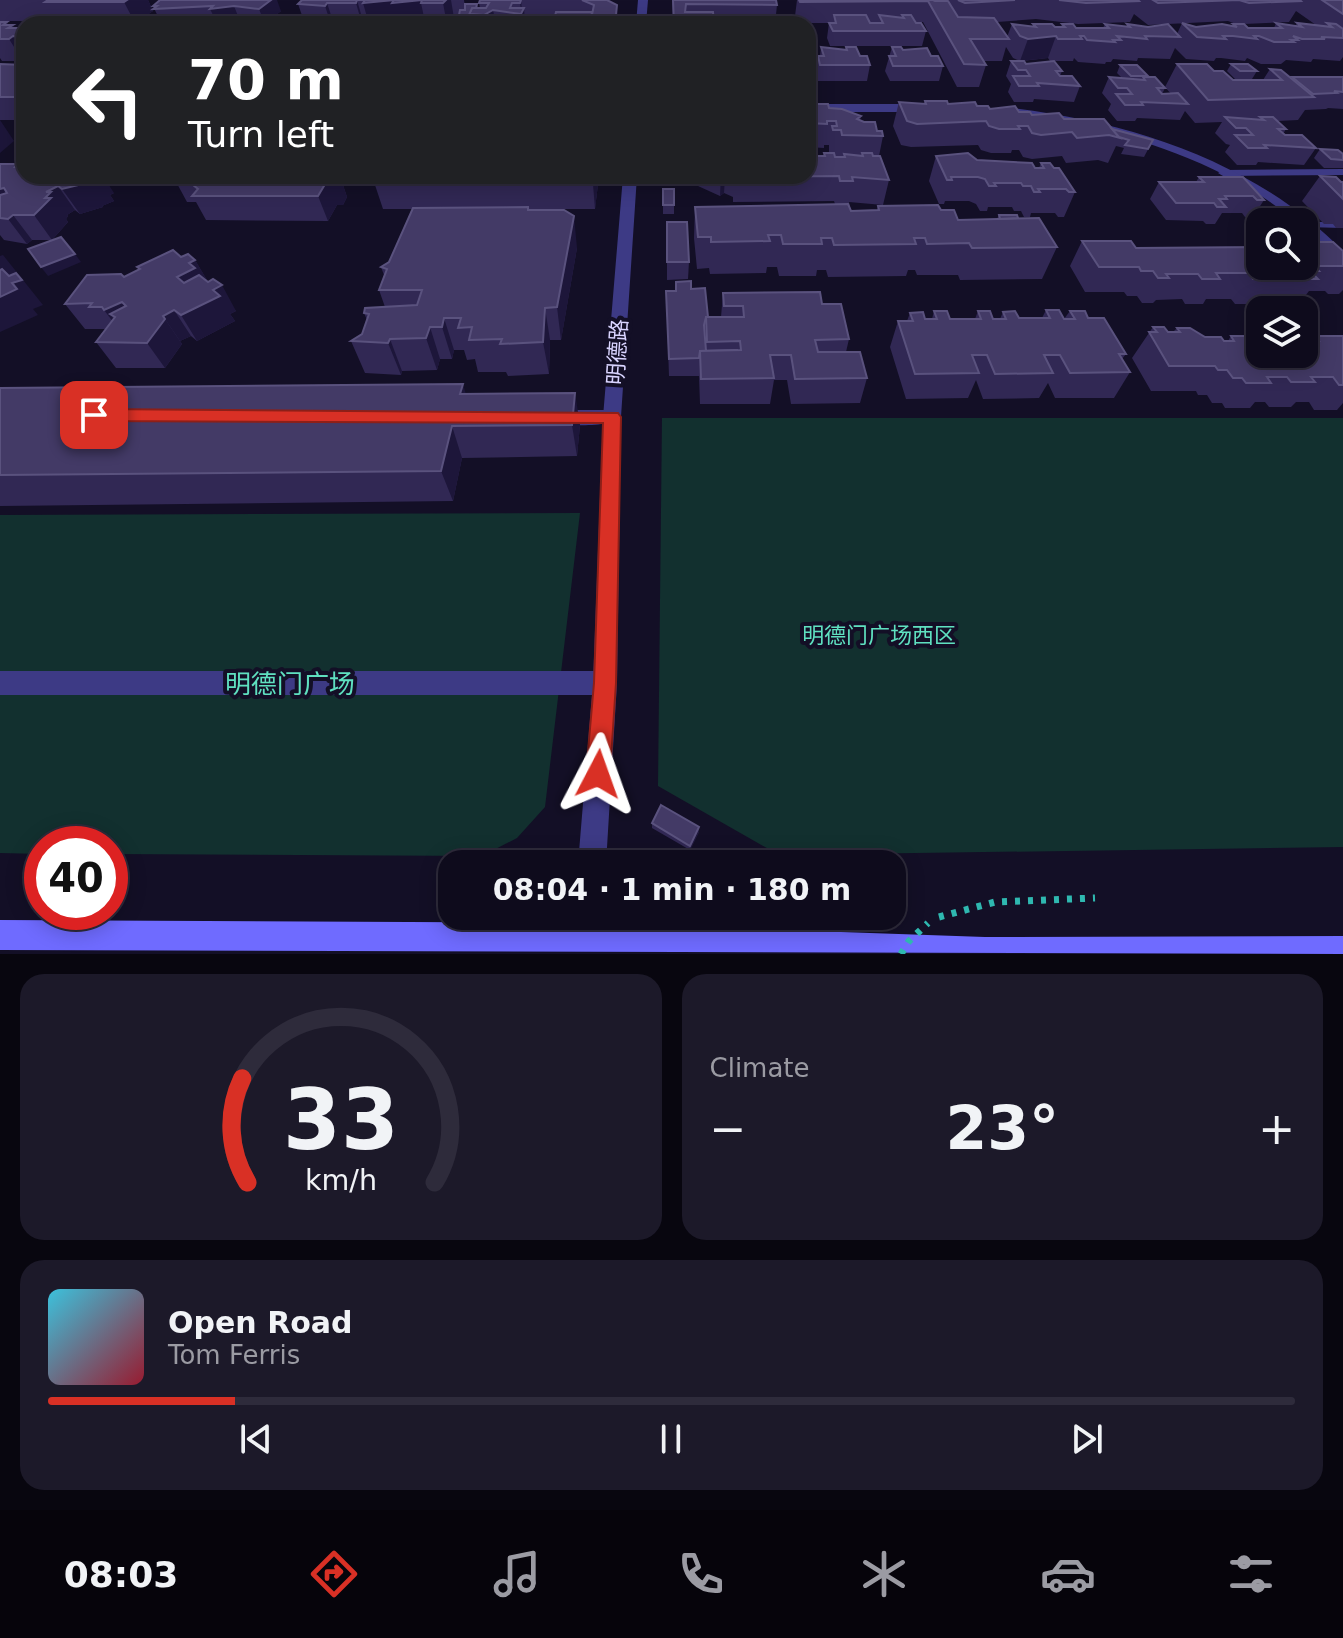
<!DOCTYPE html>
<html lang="en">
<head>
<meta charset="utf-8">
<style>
	body { margin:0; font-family:"DejaVu Sans","Noto Sans SC",sans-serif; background:#1c1929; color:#f1f3f6; height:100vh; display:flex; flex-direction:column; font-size:30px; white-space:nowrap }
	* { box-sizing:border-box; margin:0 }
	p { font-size:26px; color:#9b9ba3 }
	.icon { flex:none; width:44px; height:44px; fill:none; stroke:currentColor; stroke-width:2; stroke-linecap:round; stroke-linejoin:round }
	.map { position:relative; height:954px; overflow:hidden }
	.drawer { display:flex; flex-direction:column; gap:20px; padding:20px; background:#08060f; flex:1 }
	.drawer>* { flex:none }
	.hud { position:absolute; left:16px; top:16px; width:800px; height:168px; border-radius:24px; box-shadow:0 4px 20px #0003,0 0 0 2px #2e2b3b; background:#202124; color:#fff; overflow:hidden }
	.tools { position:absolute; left:1246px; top:208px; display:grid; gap:16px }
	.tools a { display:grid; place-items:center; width:72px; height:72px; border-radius:16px; background:#0e0b1c; box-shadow:0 4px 20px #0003,0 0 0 2px #2e2b3b; font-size:40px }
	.speed { position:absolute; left:24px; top:826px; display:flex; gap:16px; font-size:40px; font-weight:700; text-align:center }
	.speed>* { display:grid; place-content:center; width:104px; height:104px; border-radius:50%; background:#0e0b1c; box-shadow:0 4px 20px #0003,0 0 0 2px #2e2b3b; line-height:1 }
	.speed .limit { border:12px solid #d22; background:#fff; color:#111 }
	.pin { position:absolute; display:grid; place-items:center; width:68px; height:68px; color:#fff; margin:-34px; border-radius:16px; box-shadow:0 4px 12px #0006 }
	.me { position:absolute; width:88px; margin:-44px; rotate:4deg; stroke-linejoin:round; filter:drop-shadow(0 0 6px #0008) }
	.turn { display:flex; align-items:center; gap:28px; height:168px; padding:0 40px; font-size:36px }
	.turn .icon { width:104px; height:104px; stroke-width:2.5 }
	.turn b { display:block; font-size:56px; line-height:68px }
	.big { font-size:60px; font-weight:700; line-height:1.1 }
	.drawer .tile { flex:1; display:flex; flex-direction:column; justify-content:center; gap:12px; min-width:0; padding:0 28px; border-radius:24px; background:#1c1929 }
	.drawer .dial { align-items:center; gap:0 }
	.dial svg { height:208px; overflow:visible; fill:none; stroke:#2e2b3b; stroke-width:7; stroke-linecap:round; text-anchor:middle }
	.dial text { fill:#f1f3f6; stroke:none }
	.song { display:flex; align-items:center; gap:24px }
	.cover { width:96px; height:96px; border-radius:12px; background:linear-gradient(135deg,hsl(190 70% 55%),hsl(350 70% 35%)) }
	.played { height:8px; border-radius:4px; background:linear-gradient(90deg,#d93025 15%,#2e2b3b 15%) }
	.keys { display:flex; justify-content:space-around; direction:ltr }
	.heat { display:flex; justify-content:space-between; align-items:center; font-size:44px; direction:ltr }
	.drawer .tiles { flex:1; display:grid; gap:20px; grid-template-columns:1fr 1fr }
	.tile:last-child { grid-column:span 2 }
	.trip { position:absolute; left:438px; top:850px; width:468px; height:80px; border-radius:24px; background:#0e0b1c; box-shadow:0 4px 20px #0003,0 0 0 2px #2e2b3b; font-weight:700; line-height:80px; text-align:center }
	.tab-bar { display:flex; height:128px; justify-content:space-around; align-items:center; background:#06040b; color:#9b9ba3 }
	.tab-bar .icon { width:56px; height:56px }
	.tab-bar .on { color:#d93025 }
	.tab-bar b { font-size:36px; color:#f1f3f6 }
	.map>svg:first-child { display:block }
</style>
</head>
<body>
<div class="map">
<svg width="1343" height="954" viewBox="0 0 1343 954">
	<rect width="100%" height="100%" fill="#130f26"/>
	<g fill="#12302f">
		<path d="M662 418H1343V847L779 855 658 786Z"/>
		<path d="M580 513 545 807 517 838 482 856 110 854V844H42V854L0 853V515Z"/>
	</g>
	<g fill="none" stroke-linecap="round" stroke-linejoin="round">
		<path stroke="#2fb8b0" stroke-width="7" stroke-dasharray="5 8" stroke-linecap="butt" d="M939 917 995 902 1095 898"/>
		<g fill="#3d3a85" fill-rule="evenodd">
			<path d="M24 162V168L0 177V171Z"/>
			<path d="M1343 169V175L1223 176 1218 173 1223 170Z"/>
			<path d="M1309 222H1343V228L1305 227V223Z"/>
		</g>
		<path fill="#3d3a85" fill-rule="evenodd" d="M0 671H605L614 675 617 683 614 691 605 695H0Z"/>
		<g fill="#3d3a85" fill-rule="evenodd">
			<path d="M808 104H924L930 108 924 112H808Z"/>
			<path d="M1004 107C1129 121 1253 160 1343 251V265L1338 263 1304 230V222H1296C1234 169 1151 140 1073 124 1049 119 1024 118 1000 114L998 111Z"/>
			<path d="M552 410H612L621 417C614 428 550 428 543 417Z"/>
		</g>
		<g fill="#3d3a85" fill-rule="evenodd">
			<path d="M638 0H648L646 24H636Z"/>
			<path d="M623 176H637L621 417 617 683 606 864H578L593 683 603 417Z"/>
		</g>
		<path fill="#6f6bff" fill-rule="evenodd" d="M0 920 587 923 985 937 1343 936V954L0 950Z"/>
		<path stroke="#2fb8b0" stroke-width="7" stroke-dasharray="5 8" stroke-linecap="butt" d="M901 954 909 941 928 923"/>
	</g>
	<g fill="#312854" fill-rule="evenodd">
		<path d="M0 0H148L153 11 135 23 57 24 55 21H0Z"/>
		<path d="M160 0 281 11 265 24 240 21 217 23 216 21 161 23 153 6Z"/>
		<path d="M302 0H464L465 7 477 4 478 8H480L479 3 480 0H607L618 24H554V18H525V24H305L298 4ZM454 18H459L460 22 470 23H448Z"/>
		<path d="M672 0 777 5 775 24H673Z"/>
		<path d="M797 0H933L949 2V0H1343V57L1340 61 1313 59 1311 62 1286 60 1281 64H1261L1247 58 1245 61 1221 58H1216L1214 61 1186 59 1175 48 1170 59 1138 58 1137 61 1113 59 1111 62H1106L1105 64 1078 62 1074 58 1073 61H1054L1062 71 1060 76 1080 86 1074 102 1034 99 1033 102H1014L1008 92 1011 84 1006 76 1011 61H1020L1013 58 1006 47 1002 61H984L986 65 979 87H957L923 22H915L926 31 922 46H830L827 38 829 23H832H797L795 16ZM1296 11 1316 25 1297 23 1295 26 1276 23 1274 28H1248L1244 24 1289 22ZM1134 14 1148 25 1228 21 1236 24H1233L1232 26 1196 27 1182 23 1177 34 1127 24 1126 27 1105 24 1103 28H1076L1062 24 1061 27 1033 24 1032 27 1012 24 1007 37 997 22 1036 19 1078 24 1130 22ZM1048 58 1050 61 1026 64 1022 61Z"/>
		<path d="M0 22 15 28H19L24 25 23 61H2L0 58Z"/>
		<path d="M821 47 846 50V47L870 65 867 81H818L815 72 818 56H820Z"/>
		<path d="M892 47 931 56 943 66 939 81H890L885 71Z"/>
		<path d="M0 64 24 65V120H0Z"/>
		<path d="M1177 64 1214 71 1233 80H1263L1270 69 1291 79 1292 77H1343V109L1328 108 1326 109 1305 110 1298 120 1278 121 1286 129 1283 134 1285 135 1316 148 1304 165 1258 162 1256 165H1237L1225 152 1230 145 1226 144 1215 133 1222 122 1195 123 1185 111 1180 120 1137 118 1135 121H1117L1108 110 1111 104 1102 93 1109 77 1122 78 1117 73 1120 65 1147 77 1165 88 1162 94H1171L1165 87Z"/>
		<path d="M1231 64 1257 71 1252 79H1235L1227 71Z"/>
		<path d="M925 101 1019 112 1032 115 1064 119 1112 129 1153 140 1144 157 1121 154 1124 148 1116 146 1108 163 1098 160 1066 163 1062 156 1032 159 1023 157 1019 150H1012L1011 153H991L981 150 978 145 911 147 901 145 893 126 899 102 924 104Z"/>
		<path d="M808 104 861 116 860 120 883 136 879 156 889 180 883 205 849 202 851 211 877 210 878 206 941 210 958 220 997 219 999 215 1018 218 1057 247 1042 279 960 280 958 275H917L915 270H908L906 276 828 277 826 270H817L816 276H779L777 267H767L766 273 710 274 709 268 697 269 694 238 695 207 835 204 834 201 733 202V197L724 193 720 196 698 186 697 179H690V176H808L817 156H823L824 153H829V145H824V148L808 147Z"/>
		<path d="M1320 149 1343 154V168H1324L1314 158Z"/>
		<path d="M936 156 977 160 1039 168 1041 163 1054 168 1075 192 1064 217H1058L1055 213H1031L1030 217H1024L1021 211H1014L1012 207H988L987 211H980L976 204 969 201H945L944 204H939L929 181Z"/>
		<path d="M0 164H18L20 167 114 193 110 195 114 201 102 206 103 207 80 214 75 210 67 215 68 216 66 219 68 222 52 240H32L27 244 4 240 0 235Z"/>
		<path d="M143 176H340L347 197 343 205H337L328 221 206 220 196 202H187L174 178 166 181H157L152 177 146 179Z"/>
		<path d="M376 176H599L595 209H529L577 248 561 340H550L549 374 508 376 506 372H478L475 359 467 360 464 350H454L452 359H440L437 370 402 371 401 375 365 373 351 341 362 334 367 320 364 313 385 307 379 290 384 275 381 267 389 262 412 209H383L375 185 377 180Z"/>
		<path d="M1320 176 1343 182V228H1336L1333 224H1324L1302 201Z"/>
		<path d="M1199 177 1264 200 1253 217H1245L1242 213H1222L1215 224H1206L1203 221 1166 220 1150 199 1159 182H1196Z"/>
		<rect x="663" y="189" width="11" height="25"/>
		<path d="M667 222 689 262 688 279 667 280Z"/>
		<path d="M1082 241 1136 248 1343 251V290L1339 294H1328L1325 291H1309L1298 305H1285L1280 299H1259L1255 304H1235L1231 299H1206L1203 304H1185L1182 299 1156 300 1153 303H1142L1137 296H1127L1124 292H1085L1070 266Z"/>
		<path d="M181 257 195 260 208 282 236 311 230 314 235 321 197 341 191 336 180 341 182 344 165 368H116L96 342 106 330 105 329H85L65 304 140 270 137 267Z"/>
		<path d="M691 289 708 317H721L723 293 822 304 849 339 846 352 867 378 860 403 791 404 787 380H774L770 404H700L699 376H669L666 291Z"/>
		<path d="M1046 310 1064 319 1070 311 1088 318 1126 354 1122 359 1130 372 1114 398H1055L1048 383 1039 398 983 399 976 380 968 398 906 399 890 347 898 321H907L910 313 925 319H932L934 311 950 319H975L978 311 993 319H1000L1003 312 1019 318H1042Z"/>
		<path d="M1153 327 1168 332H1173L1177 328 1205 337 1224 341H1228L1231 336 1260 354 1308 341H1312L1316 336H1343V403L1337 410H1314L1309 402H1296L1291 407H1269L1265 402H1255L1250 408H1225L1222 403H1212L1207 395H1198L1196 391H1151L1132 358Z"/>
		<path d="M0 388 466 394 580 425 577 456 462 458 453 501 0 506Z"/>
		<path d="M652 823 699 832 690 850 652 828Z"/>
	</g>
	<g fill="#1d163a">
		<path d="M123 0H148L153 11 135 23Z"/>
		<path d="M271 0H277L281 11 265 24 259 9Z"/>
		<path d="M357 0 363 21 362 24 356 3Z"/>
		<path d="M422 0 421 3 425 22 403 24H398L397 22 369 24 363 3 393 1Z"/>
		<path d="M446 0H451L454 18 447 24 443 3Z"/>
		<path d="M521 0 522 11 524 8 525 24H523L520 3Z"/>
		<path d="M327 3 334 24H331L325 6Z"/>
		<path d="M617 5 618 24H615Z"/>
		<path d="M234 6 240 21 217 23 210 9Z"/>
		<path d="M493 10 496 24H485L484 15Z"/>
		<path d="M7 22 10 27 13 25 20 37 13 36 24 53 23 61 9 39 3 25Z"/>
		<path d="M1056 36 1048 58 1020 61 1028 39Z"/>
		<path d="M0 120 14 141 0 153Z"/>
		<path d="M70 176H103L114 193 110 195 114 201 102 206 103 207 80 214 62 189Z"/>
		<path d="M163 176H180L173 177 174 178 166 181Z"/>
		<path d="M336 176H340L347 197 343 205H337L328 221 318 196 327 181Z"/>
		<path d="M594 176H599L595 209 593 184Z"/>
		<path d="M721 176H725L724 193 720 196Z"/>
		<path d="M58 186 75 210 67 215 68 216 66 219 68 222 52 240 34 215 45 198 46 192Z"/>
		<path d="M4 188 22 213 13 215 32 240 27 244 8 219 0 202V189Z"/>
		<path d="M574 216 577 248 561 340 557 307Z"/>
		<path d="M75 254 81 262 48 276 41 267Z"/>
		<path d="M3 255 43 305 33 309 38 315 0 332V256Z"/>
		<path d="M195 260 210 285 193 302 177 277 189 263Z"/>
		<path d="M222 285 236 311 230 314 235 321 197 341 181 315 213 290Z"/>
		<path d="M122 302 140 327 110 314 125 334 123 335 104 310Z"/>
		<path d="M545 308 550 340 549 374 543 342Z"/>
		<path d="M174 310 191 336 180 341 163 316Z"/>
		<path d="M444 318 454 350 452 359 442 327Z"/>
		<path d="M165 319 182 344 165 368 147 343Z"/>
		<path d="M430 327 440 359 437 370 426 338Z"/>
		<path d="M390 339 402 371 401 375 388 343Z"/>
		<path d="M463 384 472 416 460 394Z"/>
		<path d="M575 393 580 425 577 456 572 425Z"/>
		<path d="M452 426 462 458 453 501 441 471Z"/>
		<path d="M699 827V832L690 850V846Z"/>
	</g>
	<g fill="#433a66" stroke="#5a527e" stroke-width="2">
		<path d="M48 0H127L124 2H45Z"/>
		<path d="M160 0H271L259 9 234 6 210 9 213 6 153 9 157 6H153Z"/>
		<path d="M302 0H446L443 3H421L422 0 392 3 394 0 363 3 365 0H357L356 3H327L325 6 298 4Z"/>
		<path d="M480 0H521L520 3H512L510 8H524L521 14 493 10 484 15 469 14 472 8H486L489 3H479Z"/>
		<path d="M582 0H607L617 5 615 24H590L594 5Z"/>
		<path d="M673 0H776L777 5 686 4 685 12H713L714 24H674Z"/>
		<path d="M799 0H933L935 1H948L958 17 994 18 1009 39H970L986 65 964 64 928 1 800 2Z"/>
		<path d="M958 0H1015L965 3Z"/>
		<path d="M1059 0H1138L1139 1 1086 3Z"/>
		<path d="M1153 0H1300L1301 1 1249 3 1239 0 1158 3Z"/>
		<path d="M1322 0H1343V14Z"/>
		<path d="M465 4H477L476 8H472L469 15H459L460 10H465Z"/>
		<path d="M556 12H592L590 24H560L561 20H554Z"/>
		<path d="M834 15H866L870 23H883L879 15 904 18 902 15H911L916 23H921L926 31H833L829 23H836Z"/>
		<path d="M0 22H7L3 25H13L8 28H19L24 25V37L13 36 9 39H0Z"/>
		<path d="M346 23H472L344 24Z"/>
		<path d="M1182 23 1196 27 1222 24 1237 27 1233 24H1244L1248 28H1282L1276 23 1302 27 1297 23 1332 27 1327 23 1336 24 1343 29V38L1321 37 1325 39H1302L1293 36 1298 40H1291L1294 42H1274L1259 36H1254L1257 39 1233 36H1223L1226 39 1197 37Z"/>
		<path d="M1012 24 1036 27 1033 24H1052L1055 27H1065L1062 24H1073L1076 28H1109L1105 24 1130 27 1127 24 1148 27 1168 24 1180 37 1145 36 1147 39 1117 36 1121 40H1113L1115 42 1087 40 1084 36H1080L1082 39H1058L1056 36 1028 39 1020 36Z"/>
		<path d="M821 47 847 50 846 47H856L860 56H867L870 65H820L818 56H824Z"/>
		<path d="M892 47H901L903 50 927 48 931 56H938L943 66H893L889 56H896Z"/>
		<path d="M1011 61H1024L1026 64 1054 61 1062 71H1056L1060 76H1072L1080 86 1037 83 1039 86H1019L1013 76H1030L1026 70H1018Z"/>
		<path d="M0 64 24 65V97H0Z"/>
		<path d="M1177 64H1207L1214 71H1223L1233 80H1282L1270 69 1281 70 1314 97 1208 100Z"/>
		<path d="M1231 64H1248L1257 71H1240Z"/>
		<path d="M1120 65H1137L1148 76H1131Z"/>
		<path d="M1109 77 1145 80 1143 77H1155L1165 88H1157L1162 94 1178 93 1188 104 1141 102 1143 105H1125L1116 94H1132L1127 88H1118Z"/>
		<path d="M1292 77H1343V92L1334 91 1337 93 1313 94Z"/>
		<path d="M925 101H947L948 104 975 102 977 106H988L990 109 1015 106 1019 112H1030L1032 115 1059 113 1064 119H1104L1120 138 1109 135 1077 138 1072 132 1041 135 1032 133 1028 126H1018L1020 129H999L989 126 986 121 917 124 907 121 899 102 926 104Z"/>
		<path d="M808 104H828L829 108 842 109 861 116 857 119 864 122H875L877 131H882L883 136 842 135 841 130H833L832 126H837L836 121H827V124L808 123Z"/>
		<path d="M1225 117 1264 120 1260 117H1273L1286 129H1278L1285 135H1302L1316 148 1264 145 1267 148H1248L1235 135H1253L1246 128H1236Z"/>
		<path d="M1112 129 1153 140 1148 149 1125 145 1129 140 1119 137Z"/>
		<path d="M1320 149 1338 150 1343 154V160L1331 159Z"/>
		<path d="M808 153H816L817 156H825L824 153H834L835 157H845L844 154 863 156 862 153H872L873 156H880L889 180 852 177 853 181H840L839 176 734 177 735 176H808Z"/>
		<path d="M968 153 977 160 1032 163 1035 168H1044L1041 163H1050L1054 168H1059L1075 192H1069L1066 189H1038L1040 192H1034L1031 186H1023L1021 183H994L996 186H989L985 179 978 177H951L952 180H947L936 156Z"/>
		<path d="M0 164H18L15 167 24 168V176H98L85 181 87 183 62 189 58 186 46 192H51L45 198H51L34 215H13L8 219 0 218V195L7 193 4 188 0 189Z"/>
		<path d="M174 176H336L334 180 327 181 318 196H192L198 189 183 177H173Z"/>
		<path d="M379 176H594L593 184 375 185Z"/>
		<path d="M1320 176 1336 177 1341 182H1343V199Z"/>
		<path d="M1199 177H1243L1264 200H1257L1253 196H1225L1227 199H1219L1226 207H1217L1214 203H1176L1159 182H1204Z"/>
		<rect x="663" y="189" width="11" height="16"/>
		<path d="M848 204 851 211 879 210 878 206 938 205 941 210H954L958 220 1039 218 1057 247 972 248 969 243 927 244 925 238H914L916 244 834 245 832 238H821L822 244H783L781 235H768L770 241 711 242V237H698L695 207Z"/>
		<path d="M528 207V210H564L574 216 557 307 545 308 543 342 500 344 502 339 469 340 472 327 458 328 461 318H444L442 327H430L426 338 390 339 388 343 351 341 362 334 369 314 364 313 365 308 417 305 422 290H379L387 269 381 267 389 262 413 208Z"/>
		<path d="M999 215H1017L1018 218 1000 219Z"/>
		<path d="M667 222H687L689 262H667Z"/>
		<path d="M61 237 75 254 41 267 28 249Z"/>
		<path d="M1082 241H1131L1136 248 1260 247V266H1304V242H1333L1343 251V266H1314L1319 271H1310L1318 279H1305L1300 274H1270L1274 279H1253L1249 273H1216L1220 279H1202L1198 274H1166L1169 278H1158L1153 271H1141L1139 267H1099Z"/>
		<path d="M173 250 181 257 188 254 195 260 189 263 195 268 177 277 184 283 199 275 208 282 213 279 222 285 213 290 220 296 181 315 174 310 163 316 165 319 147 343 96 342 115 317 110 314 126 306 122 302 104 310 102 307H89L92 303 65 304 87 275 121 274 124 277 140 269 137 267Z"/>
		<path d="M2 269 9 276 16 273 22 280 12 283 17 289 0 297V270Z"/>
		<path d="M691 281V289L705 288 708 317H706L704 325 706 351 738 350 700 351 699 358 669 359 666 291H676V282Z"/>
		<path d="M820 292 822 304H841L849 339 815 340 818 352H860L867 378 795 379 791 355H770L774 378 701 379 700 351 741 350 740 341 707 342 706 317H744L743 306H724L723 293Z"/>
		<path d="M1046 310H1059L1064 319H1075L1070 311H1085L1088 318H1104L1126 354H1119L1130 372 1070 373 1060 355H1044L1053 373 995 374 987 355H972L979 373 915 374 898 321H913L910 313 923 312 925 319H937L934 311H947L950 319H981L978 311H990L993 319H1006L1003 312 1015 311 1019 318H1050Z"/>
		<path d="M1153 327H1164L1168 332H1180L1177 328H1190L1205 337H1221L1224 341H1234L1231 336H1260V354H1304V336L1308 341H1319L1316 336H1343V385H1339L1333 377H1311L1315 382H1291L1287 377H1267L1271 383H1246L1242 378H1233L1227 370H1218L1215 366H1169L1149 332H1157Z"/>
		<path d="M463 384 460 394 575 393 572 425 452 426 441 471 0 475V388Z"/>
		<path d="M661 805 699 827 690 846 652 823Z"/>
	</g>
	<path fill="#d93025" stroke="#8d1f18" stroke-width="2" d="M94 409 618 413 621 417 616 683 610 774 607 782 598 786 590 782 586 774 594 683 603 423 94 421 86 415Z"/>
	<g text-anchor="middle" stroke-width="8" stroke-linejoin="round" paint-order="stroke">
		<g font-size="22" fill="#d9d4ff" stroke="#130f26">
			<text transform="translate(617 352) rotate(-86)" y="8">明德路</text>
		</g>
		<g font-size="22" fill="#5fe0c0" stroke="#130f26">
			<text x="879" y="643">明德门广场西区</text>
		</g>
		<g font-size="26" fill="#5fe0c0" stroke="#130f26">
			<text x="290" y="693">明德门广场</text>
		</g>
	</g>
</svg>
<div class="tools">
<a><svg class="icon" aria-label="search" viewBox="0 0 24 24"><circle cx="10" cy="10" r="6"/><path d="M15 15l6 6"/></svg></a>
<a><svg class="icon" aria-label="layers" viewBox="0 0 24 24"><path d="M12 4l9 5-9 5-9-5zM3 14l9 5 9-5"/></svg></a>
</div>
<div class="speed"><div class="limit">40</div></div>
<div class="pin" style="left:94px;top:415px;background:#d93025"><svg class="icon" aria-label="arrive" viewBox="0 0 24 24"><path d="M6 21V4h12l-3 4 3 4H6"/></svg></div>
<svg class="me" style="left:598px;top:774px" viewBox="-20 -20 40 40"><path d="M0-17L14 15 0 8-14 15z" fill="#d93025" stroke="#fff" stroke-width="4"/></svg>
<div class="trip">08:04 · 1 min · 180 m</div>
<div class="hud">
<div class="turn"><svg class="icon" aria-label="left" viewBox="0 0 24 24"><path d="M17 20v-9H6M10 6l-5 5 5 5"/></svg><div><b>70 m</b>Turn left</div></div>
</div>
</div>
<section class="drawer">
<div class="tiles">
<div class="tile dial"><svg viewBox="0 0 100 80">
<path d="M14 69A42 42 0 1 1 86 69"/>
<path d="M14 69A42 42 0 0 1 12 29" stroke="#d93025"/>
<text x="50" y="56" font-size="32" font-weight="700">33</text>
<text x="50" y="72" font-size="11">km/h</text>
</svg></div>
<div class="tile"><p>Climate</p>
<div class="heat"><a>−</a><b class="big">23°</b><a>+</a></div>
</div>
<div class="tile">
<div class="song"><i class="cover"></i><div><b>Open Road</b><p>Tom Ferris</p></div></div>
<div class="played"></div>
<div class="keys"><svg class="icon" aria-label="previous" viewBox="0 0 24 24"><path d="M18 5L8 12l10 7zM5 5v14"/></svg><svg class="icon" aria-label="pause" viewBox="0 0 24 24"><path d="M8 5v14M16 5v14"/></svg><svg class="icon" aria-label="next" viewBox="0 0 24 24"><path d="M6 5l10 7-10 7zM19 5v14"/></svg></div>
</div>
</div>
</section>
<nav class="tab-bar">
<b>08:03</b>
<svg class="icon on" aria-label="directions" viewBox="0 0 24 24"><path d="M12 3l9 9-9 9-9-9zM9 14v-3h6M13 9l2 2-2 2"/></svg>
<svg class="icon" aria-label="music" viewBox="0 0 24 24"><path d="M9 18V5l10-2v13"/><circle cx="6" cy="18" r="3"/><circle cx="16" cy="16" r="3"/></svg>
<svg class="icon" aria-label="phone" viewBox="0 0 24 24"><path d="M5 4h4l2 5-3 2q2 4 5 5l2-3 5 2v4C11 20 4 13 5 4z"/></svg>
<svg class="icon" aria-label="climate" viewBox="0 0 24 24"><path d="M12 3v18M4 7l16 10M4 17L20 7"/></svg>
<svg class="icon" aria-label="car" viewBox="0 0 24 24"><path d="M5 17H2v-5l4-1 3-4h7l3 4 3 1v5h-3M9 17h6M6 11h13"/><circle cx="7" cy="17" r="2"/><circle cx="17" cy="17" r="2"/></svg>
<svg class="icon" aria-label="filters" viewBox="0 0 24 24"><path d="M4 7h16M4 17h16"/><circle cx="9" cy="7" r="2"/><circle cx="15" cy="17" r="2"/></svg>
</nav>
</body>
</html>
